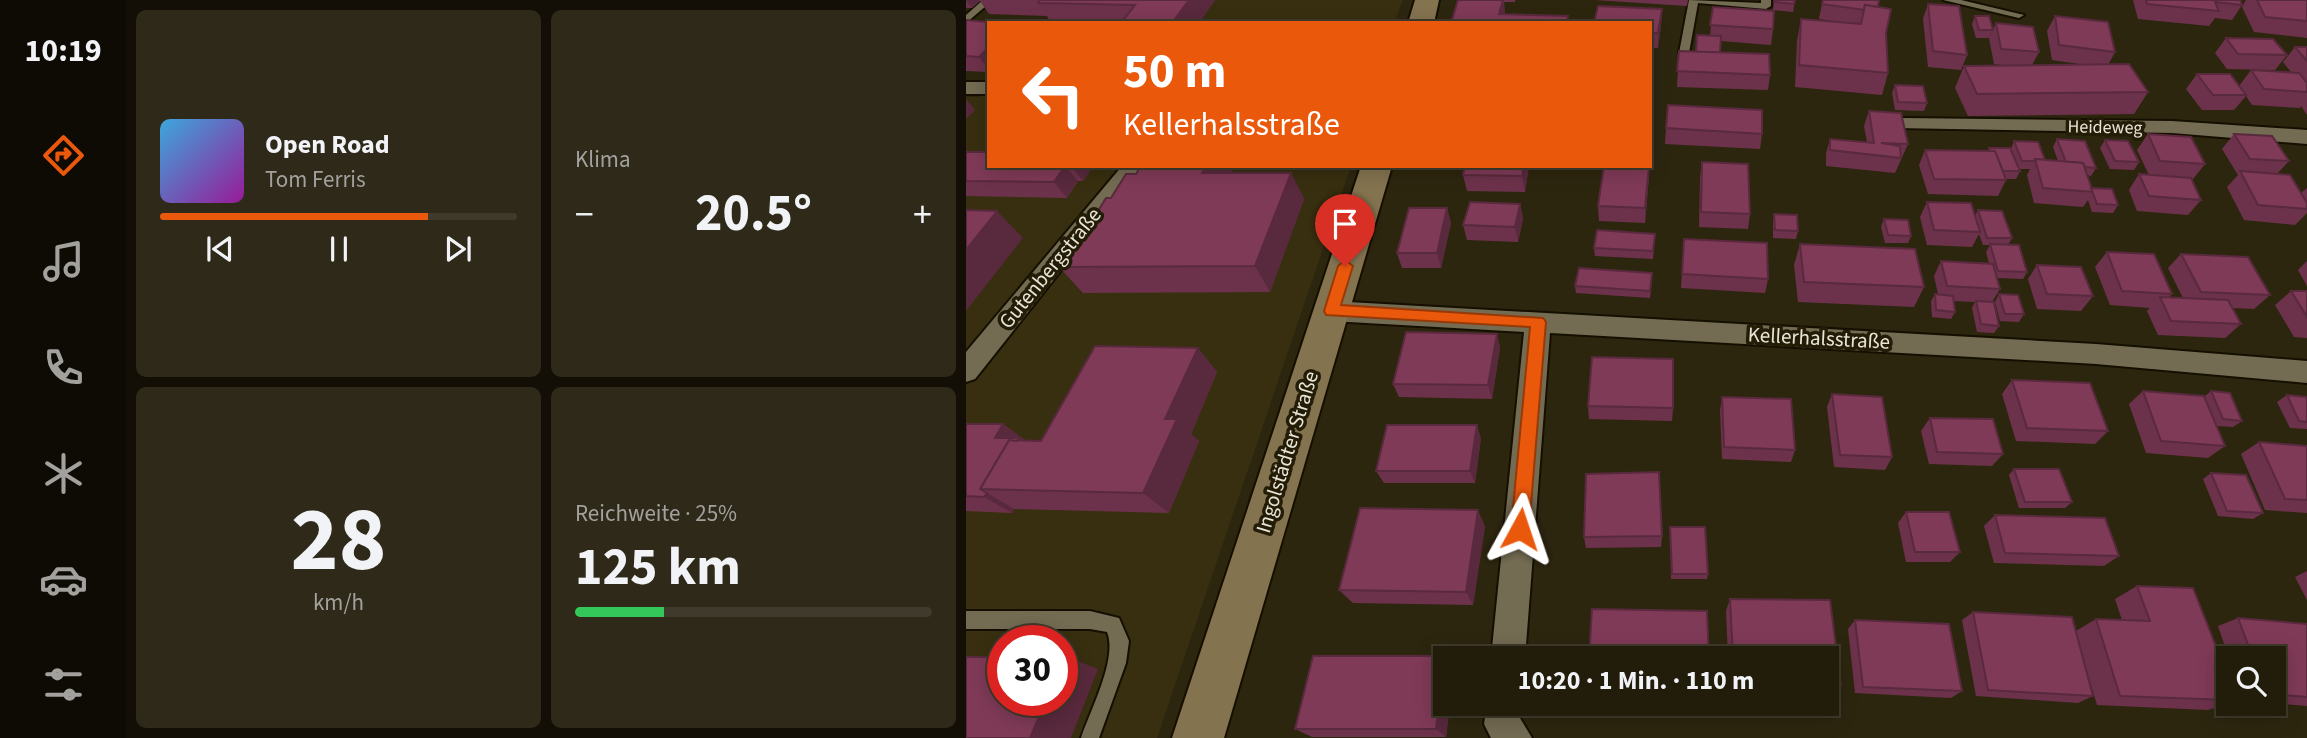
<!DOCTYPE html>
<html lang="de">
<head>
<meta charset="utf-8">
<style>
	body { margin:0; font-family:"Source Sans 3",sans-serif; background:#2e2919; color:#f1f3f6; height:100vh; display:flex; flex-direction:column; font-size:26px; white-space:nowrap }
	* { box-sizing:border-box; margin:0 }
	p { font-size:23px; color:#a2a19d }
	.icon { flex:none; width:38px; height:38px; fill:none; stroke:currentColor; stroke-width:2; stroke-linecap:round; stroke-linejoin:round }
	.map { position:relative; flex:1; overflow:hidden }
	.panel { display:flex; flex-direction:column; gap:10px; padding:10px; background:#130f06; width:840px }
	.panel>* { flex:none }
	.top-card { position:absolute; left:21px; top:21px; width:665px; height:147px; border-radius:0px; box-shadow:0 4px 18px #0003,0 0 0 2px #3f3a2c; background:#ea580c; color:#fff; overflow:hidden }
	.fabs { position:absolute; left:1250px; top:646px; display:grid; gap:14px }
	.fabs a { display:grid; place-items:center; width:70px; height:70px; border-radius:0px; background:#221c0b; box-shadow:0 4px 18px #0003,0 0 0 2px #3f3a2c; font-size:35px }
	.speed { position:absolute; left:21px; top:625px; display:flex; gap:14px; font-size:35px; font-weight:700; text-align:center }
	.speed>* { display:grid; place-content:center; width:91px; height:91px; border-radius:50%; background:#221c0b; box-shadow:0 4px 18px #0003,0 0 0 2px #3f3a2c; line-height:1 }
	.speed .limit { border:10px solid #d22; background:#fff; color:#111 }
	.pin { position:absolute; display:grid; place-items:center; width:60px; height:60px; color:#fff; margin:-72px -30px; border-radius:50% 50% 50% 0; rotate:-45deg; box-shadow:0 0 7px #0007 }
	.pin .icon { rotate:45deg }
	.me { position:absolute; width:77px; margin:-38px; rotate:5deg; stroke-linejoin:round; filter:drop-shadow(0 0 5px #0008) }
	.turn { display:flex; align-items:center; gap:24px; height:147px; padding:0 21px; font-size:32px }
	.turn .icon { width:91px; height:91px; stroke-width:2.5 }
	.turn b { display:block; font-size:49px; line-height:60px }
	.big { font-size:52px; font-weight:700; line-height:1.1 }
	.panel .widget { flex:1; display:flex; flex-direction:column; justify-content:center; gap:10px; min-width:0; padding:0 24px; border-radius:10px; background:#2e2919 }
	.panel .dial { align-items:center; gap:0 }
	.dial b { font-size:91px; line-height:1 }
	.song { display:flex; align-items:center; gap:21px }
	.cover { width:84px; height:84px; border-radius:10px; background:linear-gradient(135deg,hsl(200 70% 55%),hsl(300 70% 35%)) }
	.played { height:7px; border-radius:4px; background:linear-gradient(90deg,#ea580c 75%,#3f3a2c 75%) }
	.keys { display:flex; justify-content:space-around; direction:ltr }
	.heat { display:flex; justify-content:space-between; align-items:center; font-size:38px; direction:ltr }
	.charge { height:10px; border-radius:5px; background:linear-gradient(90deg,#34c759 25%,#3f3a2c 0) }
	.panel .tiles { flex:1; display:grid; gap:10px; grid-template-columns:repeat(2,1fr) }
	.trip { position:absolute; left:467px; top:646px; width:406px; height:70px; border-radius:0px; background:#221c0b; box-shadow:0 4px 18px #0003,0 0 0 2px #3f3a2c; font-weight:700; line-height:70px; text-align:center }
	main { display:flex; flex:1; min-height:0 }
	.tabs { display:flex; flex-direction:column; width:126px; justify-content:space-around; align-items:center; background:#0e0b04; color:#a2a19d }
	.tabs .icon { width:49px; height:49px }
	.tabs .active { color:#ea580c }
	.tabs b { font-size:32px; color:#f1f3f6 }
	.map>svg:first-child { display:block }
</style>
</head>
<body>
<main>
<nav class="tabs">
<b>10:19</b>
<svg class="icon active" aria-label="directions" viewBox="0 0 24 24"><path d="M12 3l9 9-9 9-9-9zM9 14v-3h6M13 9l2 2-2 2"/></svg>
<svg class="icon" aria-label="music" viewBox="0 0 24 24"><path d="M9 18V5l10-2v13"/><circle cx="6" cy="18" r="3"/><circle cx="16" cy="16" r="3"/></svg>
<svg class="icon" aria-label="phone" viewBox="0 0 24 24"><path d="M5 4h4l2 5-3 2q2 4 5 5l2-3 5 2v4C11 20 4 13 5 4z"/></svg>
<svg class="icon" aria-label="climate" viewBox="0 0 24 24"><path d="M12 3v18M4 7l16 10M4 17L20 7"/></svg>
<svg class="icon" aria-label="car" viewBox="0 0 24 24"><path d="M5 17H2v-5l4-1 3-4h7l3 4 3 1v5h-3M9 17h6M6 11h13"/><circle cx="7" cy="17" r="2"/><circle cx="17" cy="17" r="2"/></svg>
<svg class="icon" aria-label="filters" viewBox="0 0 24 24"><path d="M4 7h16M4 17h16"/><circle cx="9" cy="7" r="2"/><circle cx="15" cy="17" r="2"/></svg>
</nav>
<section class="panel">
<div class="tiles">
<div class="widget">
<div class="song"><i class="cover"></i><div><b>Open Road</b><p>Tom Ferris</p></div></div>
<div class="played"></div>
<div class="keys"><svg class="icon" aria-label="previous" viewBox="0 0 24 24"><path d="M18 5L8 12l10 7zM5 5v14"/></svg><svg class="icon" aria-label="pause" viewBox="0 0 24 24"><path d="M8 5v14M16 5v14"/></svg><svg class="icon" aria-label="next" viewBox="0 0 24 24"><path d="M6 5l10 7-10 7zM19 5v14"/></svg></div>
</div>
<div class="widget"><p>Klima</p>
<div class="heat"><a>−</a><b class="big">20.5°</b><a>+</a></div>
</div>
<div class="widget dial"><b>28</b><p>km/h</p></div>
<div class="widget"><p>Reichweite · 25%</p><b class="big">125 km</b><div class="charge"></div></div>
</div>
</section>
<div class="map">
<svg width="1341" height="738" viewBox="0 0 1341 738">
	<rect width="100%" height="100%" fill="#2d260f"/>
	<g fill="#382f10" fill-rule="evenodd">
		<path d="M101 0H437L428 23H80Z"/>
		<path d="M23 86V166H385L191 738H0V97H13ZM37 640H96V700H37Z"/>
	</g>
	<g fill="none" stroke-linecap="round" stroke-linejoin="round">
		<g stroke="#150f00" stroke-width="4">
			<g id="lane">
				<path d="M17 0H27L0 23V15Z"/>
				<path d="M723 0 795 3V0H805V6L800 9 732 3 723 53 718 56 713 53Z"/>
				<path d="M977 0H995L1058 15 1053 18Z"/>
				<path d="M0 611H124L153 618 163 641 160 663 133 738H115C124 711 152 658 141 632L124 629H0Z"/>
			</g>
		</g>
		<g stroke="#150f00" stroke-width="4">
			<g id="street">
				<rect x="0" y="82" width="23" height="12"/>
				<path d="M937 118 1206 121 1341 130V144L1206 133 930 128 927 124 930 120Z"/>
				<path d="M156 166H178L9 379 0 382V352Z"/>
				<path d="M365 301 1130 344 1341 361V383L1130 364 584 333 559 658H525L558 332 365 321 356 318 353 311 356 304Z"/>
				<path d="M521 704H555L554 718 566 738H525L518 724Z"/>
			</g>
		</g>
		<g stroke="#150f00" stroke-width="4">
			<g id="secondary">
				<path d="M449 0H473L468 23H442Z"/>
				<path d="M395 166H426L258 738H206Z"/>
			</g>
		</g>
		<use href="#lane" fill="#736b52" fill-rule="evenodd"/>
		<use href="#street" fill="#736b52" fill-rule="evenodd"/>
		<use href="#secondary" fill="#84734f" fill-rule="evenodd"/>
	</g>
	<g fill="#6d324b">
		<path d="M0 0H249L233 23H85L81 16 23 14 14 1 6 8H0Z"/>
		<path d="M492 0H549V2H538L539 14 602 16V23H485Z"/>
		<path d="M629 0H722L721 6Z"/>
		<path d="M829 0 827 12 807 10 808 2Z"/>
		<path d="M1167 0H1274L1276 5 1266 20 1249 18 1243 26 1172 19Z"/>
		<path d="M1280 0H1341V38L1288 32 1276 7Z"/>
		<path d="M856 4 912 7 920 33 922 73 916 95 829 87 831 41 835 19 881 23 853 19Z"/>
		<path d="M962 4 1001 55 995 70 962 67 957 19Z"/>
		<path d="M747 7 807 29 805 45 755 41 754 53 804 75 802 90 711 87 713 51 730 52 744 36Z"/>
		<path d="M696 9 695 25 692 48H684V23Z"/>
		<path d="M1009 16 1027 30 1023 38H1010L1006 24Z"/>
		<path d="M1089 16 1149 52 1142 65 1182 92 1168 114 1002 116 989 88 998 66H1044L1028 64 1023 38 1030 23 1073 52 1066 65H1120L1086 60 1081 31Z"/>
		<path d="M0 20 23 23V72L0 71Z"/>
		<path d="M1260 38 1321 55 1309 70 1261 69 1249 53Z"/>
		<path d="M1329 47H1341V115L1335 106 1334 108 1286 105 1280 96 1268 110H1236L1220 89 1231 74 1273 86 1285 70 1325 72 1317 62Z"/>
		<path d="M929 85 961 103 958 111 929 110 926 93Z"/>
		<path d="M903 111 942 144 929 173 860 166V154L864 139 901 142 898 126Z"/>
		<path d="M700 128 796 134 794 149 699 144Z"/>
		<path d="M1182 134 1239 164 1227 179H1225L1235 200 1222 215 1171 211 1163 190 1173 174 1183 175 1171 150Z"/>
		<path d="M1268 134 1323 161 1311 174 1335 193 1341 188V213L1329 225 1278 220 1261 187 1272 175 1256 149Z"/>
		<path d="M1091 139 1130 168 1125 176 1121 175 1126 188 1152 205 1147 213 1126 212 1122 200 1117 207 1068 203 1061 175 1064 169H1053L1054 171 1050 179H1040V180L1032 196 962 194 953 165 959 150 1022 151 1023 148 1045 149 1048 141 1079 160 1092 161 1087 147Z"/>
		<path d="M1139 140 1173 162 1168 170 1144 169 1134 148Z"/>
		<path d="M0 152 23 166H127L117 181H112L101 198 0 196Z"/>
		<path d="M736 162 784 214 782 229 733 227 734 177Z"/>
		<path d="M175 166H268L265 173H325L338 199 304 292 117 293 93 267 145 198 170 174Z"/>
		<path d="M499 166H563L559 192 501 191 497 175Z"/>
		<path d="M683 176 679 223 633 221 632 206Z"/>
		<path d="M961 202 1009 216 1012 210 1046 238 1042 245 1061 272 1057 279 1031 278 1034 289 1026 302 1033 326 1028 333 1011 332 1006 308 1009 302 988 301 989 312 985 319 966 317 965 301 969 294H972L968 276 975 261 1023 263 1020 252 1024 245H1017L1013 234 1006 247 961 245 954 217Z"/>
		<path d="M554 204 557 219 552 242 501 240 497 225Z"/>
		<path d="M481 208 485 223 475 268H436L431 253Z"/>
		<path d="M808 214 832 231 830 239 807 238V222Z"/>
		<path d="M918 219 945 236 942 243H919L915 227Z"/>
		<path d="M689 234 687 259 629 256 628 248Z"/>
		<path d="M718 239 802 279 799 293 715 288Z"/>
		<path d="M834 244 958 287 948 307 832 302 828 265Z"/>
		<path d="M1141 252 1206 294 1203 297 1217 298 1202 268 1215 254 1304 295 1288 309 1266 308 1275 324 1259 338 1192 335 1181 311 1184 308 1144 305 1129 267Z"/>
		<path d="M1341 261V286L1332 270Z"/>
		<path d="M1071 265 1127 296 1115 311 1071 309 1062 279Z"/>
		<path d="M686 281 684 298 610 293 609 286Z"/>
		<path d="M1325 291H1341V338L1328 337 1309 305Z"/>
		<path d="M1033 294 1058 314 1053 322 1034 321 1029 302Z"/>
		<path d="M531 334 534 348 526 399 433 397 427 384Z"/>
		<path d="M232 348 251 372 225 434 233 441 203 513 48 509 46 513 0 511V424H37L59 441H75Z"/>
		<path d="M1046 380 1142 431 1129 444 1050 441 1036 394Z"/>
		<path d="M1177 391 1238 397 1245 391 1276 421 1267 427 1251 426 1259 446 1242 458 1180 453 1163 404Z"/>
		<path d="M866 394 926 457 919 470 868 467 861 407Z"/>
		<path d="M1321 395 1341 397V429L1324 428 1311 402Z"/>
		<path d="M756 397 829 450 825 462 756 459 754 410Z"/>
		<path d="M622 406 707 408 706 421 623 419Z"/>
		<path d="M964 418 1037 454 1026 466 963 464 955 431Z"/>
		<path d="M515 438 509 483H418L410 471Z"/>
		<path d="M1293 442 1341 446V513L1299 510 1275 454Z"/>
		<path d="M1048 469 1106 502 1099 508H1053L1043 475Z"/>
		<path d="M1245 473 1297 513 1287 519 1252 516 1237 479Z"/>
		<path d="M940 512 994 552 984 562H940L932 523Z"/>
		<path d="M1029 515 1153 556 1138 566 1028 563 1018 526Z"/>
		<path d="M519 526 507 605 387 603 373 590Z"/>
		<path d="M704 527 742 574 741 579H705Z"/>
		<path d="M696 536 695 547 620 548 618 537Z"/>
		<path d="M1341 571V600L1329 577Z"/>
		<path d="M1171 586 1262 677V704L1242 710 1131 705 1116 655 1127 696 1112 703 1010 696 996 620 1007 612 1110 631 1130 619 1156 620 1149 599Z"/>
		<path d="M764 599 864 600 875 685 866 695H861V658H762L760 611Z"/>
		<path d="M1272 618 1341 624V706L1307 703V658H1263L1252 626Z"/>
		<path d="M889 620 996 691 985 698 889 693 882 629Z"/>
		<path d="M480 656 482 658H480V704H484L480 737H346L329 729Z"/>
	</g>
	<g fill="#59293d">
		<path d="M0 0H13L14 1 6 8Z"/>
		<path d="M223 0H249L233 23H206Z"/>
		<path d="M537 0 540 21 533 14Z"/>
		<path d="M696 9 695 25 692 48V33Z"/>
		<path d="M23 47V70L13 57Z"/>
		<path d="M0 99 9 110 0 119Z"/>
		<path d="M99 166 112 181 101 198 88 182Z"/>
		<path d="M105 166H127L117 181Z"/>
		<path d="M240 166H268L252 200 236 173Z"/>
		<path d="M558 166H563L559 192 556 176Z"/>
		<path d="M683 166V176L679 223V208Z"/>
		<path d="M325 173 338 199 304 292 289 266Z"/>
		<path d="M554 204 557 219 552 242 549 227Z"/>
		<path d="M481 208 485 223 475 268 471 253Z"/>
		<path d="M31 211 57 238 0 311V250Z"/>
		<path d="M531 334 534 348 526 399 522 385Z"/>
		<path d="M232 348 251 372 225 434 233 441 203 513 177 493 199 419Z"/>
		<path d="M37 424 62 442 29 438Z"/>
		<path d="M511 425 515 438 509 483 504 471Z"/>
		<path d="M21 493 48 509 46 513 18 497Z"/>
		<path d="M512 510 519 526 507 605 500 592Z"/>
		<path d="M99 656 132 669 105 738H64L80 700H96V662Z"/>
		<path d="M480 661V704H484L480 737 470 729Z"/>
	</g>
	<g fill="#7f3a57" stroke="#59293d" stroke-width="2">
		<path d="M74 0H223L206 23H155L169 5 72 3Z"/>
		<path d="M492 0H537L533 14 602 16 600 23H485Z"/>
		<path d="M809 0H829L828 4 808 2Z"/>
		<path d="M857 0H913L912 7 899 5 898 10 856 4Z"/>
		<path d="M1180 0H1274L1276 5 1249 2 1253 11 1181 4Z"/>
		<path d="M1291 0H1341V21L1299 17Z"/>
		<path d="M962 4 993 6 1001 55 967 51Z"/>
		<path d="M899 5 925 9 920 33 922 73 833 65 835 19 895 24Z"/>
		<path d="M632 6 696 9 692 33H684V23H628Z"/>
		<path d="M747 7 808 11 807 29 744 25Z"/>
		<path d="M1009 16H1023L1027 30H1013Z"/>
		<path d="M1089 16 1142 22 1149 52 1093 45Z"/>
		<path d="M0 20 32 23H23V47L13 57 0 56Z"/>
		<path d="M1030 23 1067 27 1073 52 1035 49Z"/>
		<path d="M731 35 755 36 754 53 730 52Z"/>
		<path d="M1260 38 1307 39 1321 55 1272 54Z"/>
		<path d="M1329 47H1341V61Z"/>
		<path d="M713 51 803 54 804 75 711 71Z"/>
		<path d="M1163 64 1182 92 1011 94 998 66Z"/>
		<path d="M1285 70 1333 73 1341 83V92L1298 89Z"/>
		<path d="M1231 74H1264L1280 95H1247Z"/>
		<path d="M929 85 957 86 961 103 932 102Z"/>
		<path d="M702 105 796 110V134L700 128Z"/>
		<path d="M903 111 935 113 942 144 915 143 934 146 935 158 864 150V139L908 143Z"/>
		<path d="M1182 134 1225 137 1239 164 1194 161Z"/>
		<path d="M1268 134 1306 136 1323 161 1284 159Z"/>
		<path d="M1091 139 1119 141 1130 168 1119 167 1117 163 1100 162Z"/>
		<path d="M1139 140 1162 141 1173 162 1149 161Z"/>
		<path d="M1048 141 1072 142 1079 160 1069 159 1068 161H1056Z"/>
		<path d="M1023 148H1044L1054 171H1037L1029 151H1024Z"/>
		<path d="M959 150 1029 151 1040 180 968 179Z"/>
		<path d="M0 152H23V166H99L88 182 0 181Z"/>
		<path d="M1069 159 1117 163 1127 192 1077 188Z"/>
		<path d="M736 162 782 164 784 214 735 212Z"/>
		<path d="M175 166H240L236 173H325L289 266 93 267 111 237H116L140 198H145L160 174H170Z"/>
		<path d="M499 166H558L556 176 497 175Z"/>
		<path d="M638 166H683L679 208 632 206Z"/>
		<path d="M1274 171 1324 175 1341 203V209L1292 205Z"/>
		<path d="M1173 174 1225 178 1235 200 1183 196Z"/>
		<path d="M1125 188 1146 189 1152 205 1131 204Z"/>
		<path d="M504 202 554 204 549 227 497 225Z"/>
		<path d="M961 202 1005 203 1014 232 968 230Z"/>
		<path d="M443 208H481L471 253H431Z"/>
		<path d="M0 210 31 211 0 250Z"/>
		<path d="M1012 210 1036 211 1046 238H1021Z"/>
		<path d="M808 214 831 215 832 231 809 230Z"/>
		<path d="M918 219 942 220 945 236 922 235Z"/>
		<path d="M631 230 689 234 687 251 628 248Z"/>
		<path d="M718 239 801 243 802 279 716 274Z"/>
		<path d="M834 244 949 249 958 287 838 282Z"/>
		<path d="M1024 244 1053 245 1061 272 1032 271Z"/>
		<path d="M1141 252 1188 254 1206 294 1156 291Z"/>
		<path d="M1215 254 1282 257 1304 295 1235 292Z"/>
		<path d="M975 261 1027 264 1034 289 981 286Z"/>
		<path d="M1071 265 1115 267 1127 296 1081 294Z"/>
		<path d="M613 268 686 273 684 291 609 286Z"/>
		<path d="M1325 291H1341V317Z"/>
		<path d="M969 294 987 296 989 312 970 310Z"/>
		<path d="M1033 294 1052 295 1058 314H1039Z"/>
		<path d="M1194 297 1262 300 1275 324 1205 321Z"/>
		<path d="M1010 301 1028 302 1033 326 1015 324Z"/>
		<path d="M440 332 531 334 522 385 427 384Z"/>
		<path d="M129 346 232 348 199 419H211L177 493 14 489 43 440 75 441Z"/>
		<path d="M626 357 707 359V408L622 406Z"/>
		<path d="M1046 380 1124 383 1142 431 1061 428Z"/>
		<path d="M1177 391 1238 396 1259 446 1195 441Z"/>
		<path d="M1245 391 1264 393 1276 421 1257 419Z"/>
		<path d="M866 394 916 397 926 457 874 455Z"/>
		<path d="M1321 395 1341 397V422L1333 421Z"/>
		<path d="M756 397 825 399 829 450 758 447Z"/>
		<path d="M964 418 1027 419 1037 454 971 452Z"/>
		<path d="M0 424H37L29 438H53L51 441 43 440 14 489 21 493 18 497 0 496Z"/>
		<path d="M421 425H511L504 471H410Z"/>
		<path d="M1293 442 1341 446V500L1319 499Z"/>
		<path d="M1048 469H1093L1106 502H1059Z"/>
		<path d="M693 472 696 536 618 537 620 474Z"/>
		<path d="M1245 473 1280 475 1297 513 1261 511Z"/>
		<path d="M394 508 512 510 500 592 373 590Z"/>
		<path d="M940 512H983L994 552H949Z"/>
		<path d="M1029 515 1139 518 1153 556 1039 553Z"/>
		<path d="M704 527H739L742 574H706Z"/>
		<path d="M1171 586 1227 588 1262 677V700L1154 696 1130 619 1184 621Z"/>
		<path d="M764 599 864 600 875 685H861V658H767Z"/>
		<path d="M626 609 741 611 743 658H623Z"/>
		<path d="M1007 612 1106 617 1127 696 1022 690Z"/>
		<path d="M1272 618 1341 624V697L1307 694V658H1287Z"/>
		<path d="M889 620 983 624 996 691 897 687Z"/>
		<path d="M347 656H480L470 729H329Z"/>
		<path d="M0 657H37V700H80L64 738H0Z"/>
	</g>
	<path fill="#ea580c" stroke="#983908" stroke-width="2" d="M379 260 387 266 375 305 577 318 580 322 563 529 560 535 554 537 547 535 545 529 564 327 360 315 358 311 372 266Z"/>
	<g text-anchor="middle" stroke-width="7" stroke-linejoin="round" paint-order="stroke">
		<g font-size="18" fill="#e8e4d6" stroke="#231c06">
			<text transform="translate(1139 127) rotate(1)" y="6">Heideweg</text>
		</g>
		<g font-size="21" fill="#e8e4d6" stroke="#231c06">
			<text transform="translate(84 268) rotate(-51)" y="7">Gutenbergstraße</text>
			<text transform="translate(853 338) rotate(3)" y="7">Kellerhalsstraße</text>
			<text transform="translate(321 452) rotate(-73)" y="7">Ingolstädter Straße</text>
		</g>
	</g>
</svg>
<div class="fabs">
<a><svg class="icon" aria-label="search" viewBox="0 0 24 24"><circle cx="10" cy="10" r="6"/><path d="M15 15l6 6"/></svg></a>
</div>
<div class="speed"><div class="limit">30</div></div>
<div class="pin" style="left:379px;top:266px;background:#d93025"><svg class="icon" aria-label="arrive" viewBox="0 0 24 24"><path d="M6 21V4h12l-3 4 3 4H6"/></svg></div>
<svg class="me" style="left:554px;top:529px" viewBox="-20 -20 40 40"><path d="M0-17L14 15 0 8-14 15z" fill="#ea580c" stroke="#fff" stroke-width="4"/></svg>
<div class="trip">10:20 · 1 Min. · 110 m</div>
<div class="top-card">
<div class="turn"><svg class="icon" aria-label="left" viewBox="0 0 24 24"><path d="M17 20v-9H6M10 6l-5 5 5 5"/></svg><div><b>50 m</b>Kellerhalsstraße</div></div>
</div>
</div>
</main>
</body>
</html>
